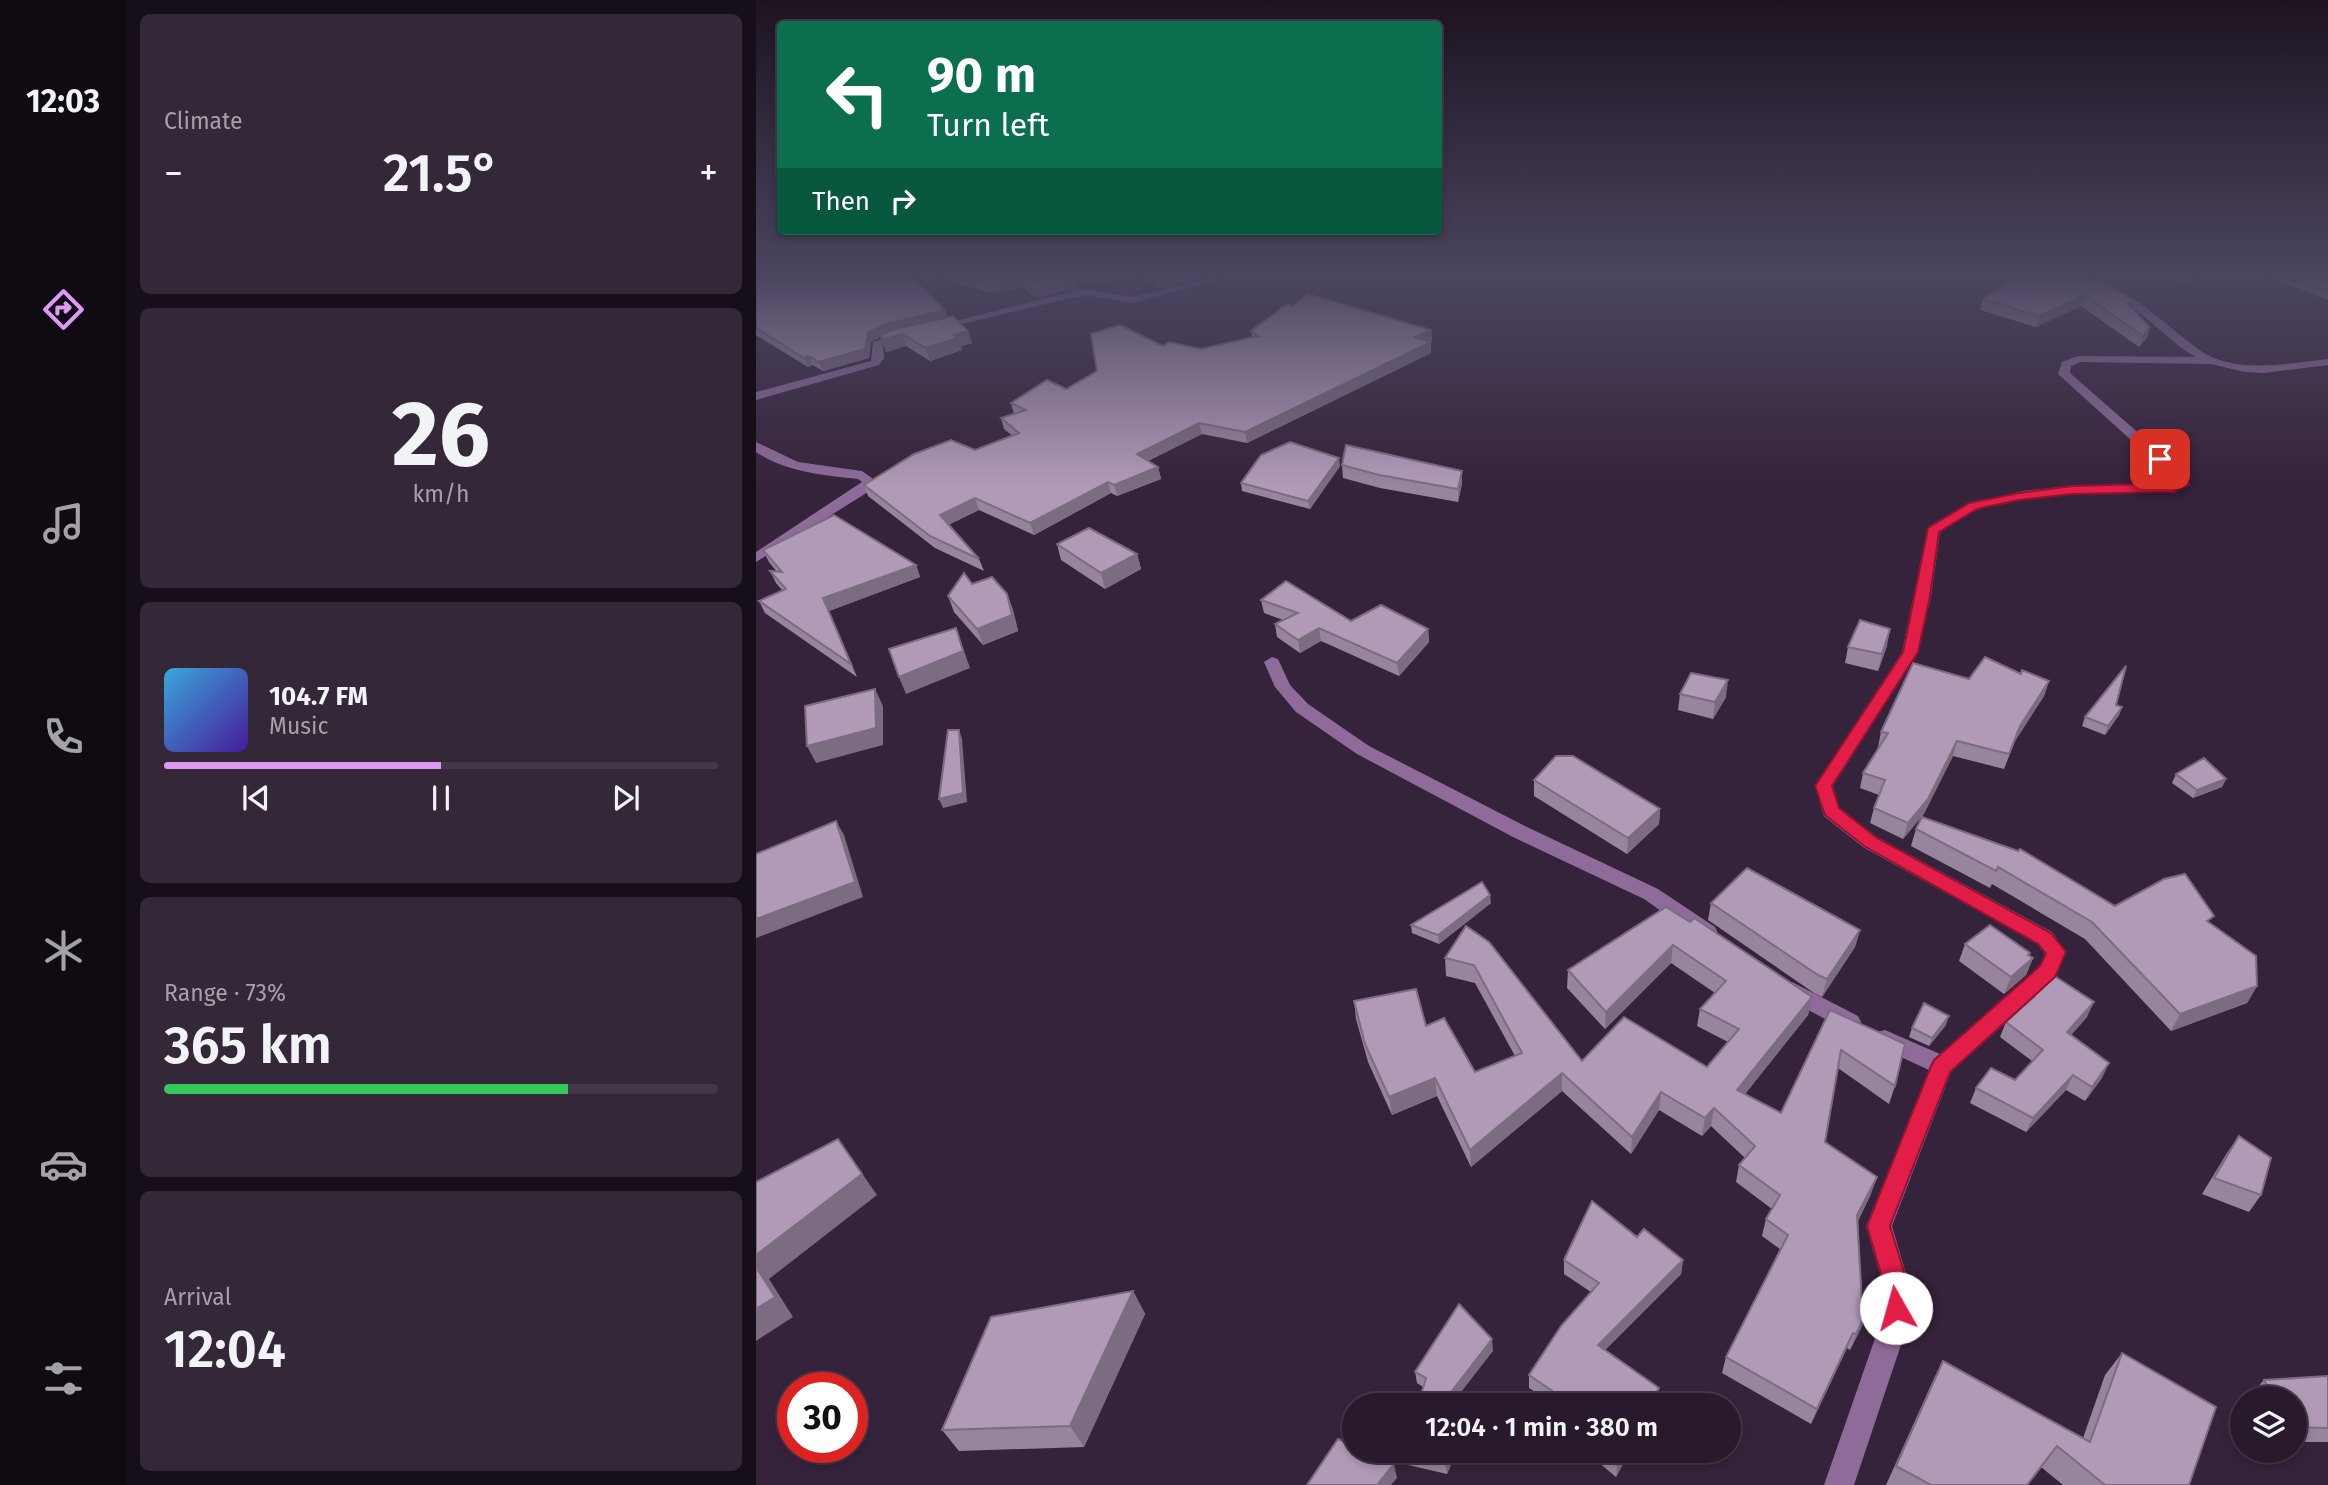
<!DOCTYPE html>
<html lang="en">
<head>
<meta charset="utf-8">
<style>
	body { margin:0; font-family:"Fira Sans",sans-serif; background:#342738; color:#f1f3f6; height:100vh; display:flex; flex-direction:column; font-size:26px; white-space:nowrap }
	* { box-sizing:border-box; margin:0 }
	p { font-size:23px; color:#a5a1a9 }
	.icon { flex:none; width:38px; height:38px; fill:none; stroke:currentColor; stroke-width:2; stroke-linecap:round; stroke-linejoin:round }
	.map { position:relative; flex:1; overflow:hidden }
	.panel { display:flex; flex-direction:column; gap:14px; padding:14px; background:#160e18; width:630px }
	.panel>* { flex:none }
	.hud { position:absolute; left:21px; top:21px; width:665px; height:214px; border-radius:7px; box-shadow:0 4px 10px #0003,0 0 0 2px #443848; background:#0b6e4f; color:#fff; overflow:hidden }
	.fabs { position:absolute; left:1474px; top:1386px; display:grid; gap:14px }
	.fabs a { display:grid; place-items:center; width:77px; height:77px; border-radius:50%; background:#281a2c; box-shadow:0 4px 10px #0003,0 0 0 2px #443848; font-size:35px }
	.speed { position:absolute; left:21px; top:1372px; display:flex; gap:14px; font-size:35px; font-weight:700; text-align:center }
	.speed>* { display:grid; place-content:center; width:91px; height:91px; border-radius:50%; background:#281a2c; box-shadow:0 4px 10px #0003,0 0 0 2px #443848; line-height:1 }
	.speed .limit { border:10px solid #d22; background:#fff; color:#111 }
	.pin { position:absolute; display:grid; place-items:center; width:60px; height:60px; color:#fff; margin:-30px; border-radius:14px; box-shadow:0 4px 10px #0006 }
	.me { position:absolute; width:77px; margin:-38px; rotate:353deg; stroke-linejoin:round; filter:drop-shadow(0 0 5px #0008) }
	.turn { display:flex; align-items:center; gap:24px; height:147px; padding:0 35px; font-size:32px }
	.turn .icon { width:91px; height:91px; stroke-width:2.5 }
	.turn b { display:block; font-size:49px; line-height:60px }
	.then { display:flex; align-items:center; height:66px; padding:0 35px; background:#0003; gap:14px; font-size:26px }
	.big { font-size:52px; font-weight:600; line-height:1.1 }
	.panel .tile { flex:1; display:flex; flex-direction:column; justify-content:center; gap:10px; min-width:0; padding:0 24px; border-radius:10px; background:#342738 }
	.panel .dial { align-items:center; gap:0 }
	.dial b { font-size:91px; line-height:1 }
	.song { display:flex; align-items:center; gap:21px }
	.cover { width:84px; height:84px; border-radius:10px; background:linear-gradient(135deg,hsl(200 70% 55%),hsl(260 70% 35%)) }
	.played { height:7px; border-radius:4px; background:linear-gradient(90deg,#dd99f3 50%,#443848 50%) }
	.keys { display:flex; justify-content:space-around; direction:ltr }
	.heat { display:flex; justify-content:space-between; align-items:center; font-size:38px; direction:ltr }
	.charge { height:10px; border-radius:5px; background:linear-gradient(90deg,#34c759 73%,#443848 0) }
	.trip { position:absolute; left:586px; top:1393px; width:399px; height:70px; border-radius:35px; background:#281a2c; box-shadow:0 4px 10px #0003,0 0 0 2px #443848; font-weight:600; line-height:70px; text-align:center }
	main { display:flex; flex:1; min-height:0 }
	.menu { display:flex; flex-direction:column; width:126px; justify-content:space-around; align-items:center; background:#100a12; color:#a5a1a9 }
	.menu .icon { width:49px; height:49px }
	.menu .active { color:#dd99f3 }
	.menu b { font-size:32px; color:#f1f3f6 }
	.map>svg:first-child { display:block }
</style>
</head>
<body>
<main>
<nav class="menu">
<b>12:03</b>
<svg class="icon active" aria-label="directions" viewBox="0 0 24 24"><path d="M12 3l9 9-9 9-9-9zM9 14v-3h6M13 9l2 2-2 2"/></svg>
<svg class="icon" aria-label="music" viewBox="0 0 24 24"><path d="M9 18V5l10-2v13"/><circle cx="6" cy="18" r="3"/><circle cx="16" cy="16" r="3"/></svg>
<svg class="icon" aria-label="phone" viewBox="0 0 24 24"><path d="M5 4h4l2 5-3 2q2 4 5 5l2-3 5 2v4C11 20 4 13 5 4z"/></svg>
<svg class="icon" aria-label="climate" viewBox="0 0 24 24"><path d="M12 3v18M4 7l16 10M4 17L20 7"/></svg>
<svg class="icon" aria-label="car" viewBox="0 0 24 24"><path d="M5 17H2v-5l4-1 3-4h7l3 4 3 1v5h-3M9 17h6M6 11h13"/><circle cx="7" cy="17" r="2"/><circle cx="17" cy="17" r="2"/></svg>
<svg class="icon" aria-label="filters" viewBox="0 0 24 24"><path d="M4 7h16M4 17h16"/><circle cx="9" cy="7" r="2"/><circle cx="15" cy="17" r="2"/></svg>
</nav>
<section class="panel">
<div class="tile"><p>Climate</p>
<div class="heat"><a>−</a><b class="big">21.5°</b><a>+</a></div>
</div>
<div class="tile dial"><b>26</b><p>km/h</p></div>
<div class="tile">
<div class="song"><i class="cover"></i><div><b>104.7 FM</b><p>Music</p></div></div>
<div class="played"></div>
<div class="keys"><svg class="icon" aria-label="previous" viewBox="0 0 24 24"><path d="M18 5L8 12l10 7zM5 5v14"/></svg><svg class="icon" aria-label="pause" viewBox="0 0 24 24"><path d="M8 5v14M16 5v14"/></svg><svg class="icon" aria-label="next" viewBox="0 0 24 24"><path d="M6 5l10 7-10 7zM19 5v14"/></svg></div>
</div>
<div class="tile"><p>Range · 73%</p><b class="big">365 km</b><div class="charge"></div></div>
<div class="tile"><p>Arrival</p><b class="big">12:04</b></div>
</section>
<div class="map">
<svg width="1572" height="1485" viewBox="0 0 1572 1485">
	<rect width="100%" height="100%" fill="#35233b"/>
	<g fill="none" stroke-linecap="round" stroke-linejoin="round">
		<g fill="#8e6b99" fill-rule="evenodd">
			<path d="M453 278H468L377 303 334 296 319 297 180 330 175 327 319 291 334 290 377 297Z"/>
			<path d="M1354 291C1380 289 1429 346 1458 358 1494 372 1535 363 1572 359V365L1508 373 1489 372 1455 364 1324 362 1315 366 1314 373 1428 473 1434 485 1418 493C1354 493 1282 486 1221 510 1207 515 1196 524 1184 532L1175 596 1162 652 1077 786 1083 808 1121 837 1296 932 1310 952 1300 977 1195 1072 1136 1226 1155 1291 1152 1324 1098 1485H1068L1124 1324 1129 1291 1110 1226 1173 1070 1121 1046 1118 1039 1121 1032 1129 1030 1184 1054 1284 966 1289 953 1282 944 1107 847 1068 816 1059 786 1146 652 1172 527 1209 505 1267 491 1317 486 1420 483 1417 478 1302 374 1306 362 1322 356 1440 357C1409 340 1388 309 1354 295Z"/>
			<path d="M149 332 154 335 153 337 127 346 128 358 123 365 0 400V392L115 361 117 342Z"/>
			<path d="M0 442 42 462 106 471 120 481 112 492 0 562V552L106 482 102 479C67 475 30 472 0 452Z"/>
			<path d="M516 657 522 659 534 685 552 704 613 746 771 827 902 889 959 927 962 933 959 939 952 941 945 939 888 899 757 837 601 754 540 712 519 687 508 662Z"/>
			<path d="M1036 982 1102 1016 1105 1022 1102 1028 1094 1031 1086 1028 1028 997 1025 991 1028 985Z"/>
		</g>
	</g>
	<g fill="#97849e">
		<path d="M9 278H157L189 310 191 317 212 331 216 343 205 346 206 350 174 361 150 346 130 352 125 336 115 342 113 358 67 371 57 365 52 367 0 335V282L10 278Z"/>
		<path d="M185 278H436V280L404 288 387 278 319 284 320 288 278 298 269 287 235 293Z"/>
		<path d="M1330 278 1376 309 1391 338 1383 347 1325 306 1280 327 1224 310 1227 299Z"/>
		<path d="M1404 278H1441L1425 285Z"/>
		<path d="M1513 278H1572V300Z"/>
		<path d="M536 306 675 330 676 340 672 341 675 342V353L491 443 446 434 392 461 402 467 405 479 361 496 355 493 278 535 223 510 192 525 223 559 228 571 179 548 112 496 108 485 219 450 257 436 248 429 245 418 258 414 255 403 310 389 407 346 445 349 496 338 495 331Z"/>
		<path d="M586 465 706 483 702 502 624 488 587 478Z"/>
		<path d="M584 466 554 509 486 491 485 483Z"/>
		<path d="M301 544 381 554 385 569 349 589 305 560Z"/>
		<path d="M7 550 160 565 164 577 73 611 101 677 9 613 3 601 26 590 20 583 14 571 21 572 13 562Z"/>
		<path d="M216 584 251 594 257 610 262 631 227 645 198 612 192 596Z"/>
		<path d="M505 600 595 621 672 629 673 642 643 676 565 641 544 653 521 637 519 624 527 620 508 613Z"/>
		<path d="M1131 646 1122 671 1089 663 1092 647Z"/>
		<path d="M1265 674 1293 681 1288 696 1259 741 1248 769 1197 756 1166 817 1359 906 1454 924 1501 986 1491 1003 1415 1031 1329 939 1236 884 1234 888 1155 846 1160 829 1165 817 1147 839 1114 823 1118 808 1123 795 1104 788 1107 773 1124 747H1122L1125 732Z"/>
		<path d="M924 694 970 697 957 719 922 710Z"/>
		<path d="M1360 705 1366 707 1363 715 1349 735 1326 726 1329 717Z"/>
		<path d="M1420 774 1470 779 1466 787 1437 798 1416 783Z"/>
		<path d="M778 780 904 809 903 824 871 854 778 796Z"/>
		<path d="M735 903 683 944 656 933 655 925Z"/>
		<path d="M955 903 1104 930 1099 947 1066 997 1058 993 952 920Z"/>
		<path d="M910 907 1056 997 1052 1015 989 1094 1025 1113 1074 1010 1139 1086 1133 1104 1082 1068 1069 1142 1115 1194 1102 1221 1107 1324 1094 1350 1091 1348 1055 1424 966 1373 970 1357 1024 1249 1006 1236 1010 1219 1016 1209 980 1182 983 1165 989 1158 955 1126 946 1136 903 1110 875 1154 806 1091 715 1167 681 1096 636 1115 612 1062 600 1019 598 1001 670 1026 719 1072 759 1056 719 983 690 976 689 958 710 926 826 1061 951 1067 972 1042 941 1026 944 1009 959 993 915 963 849 1029 811 988 812 970Z"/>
		<path d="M1209 944 1273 955 1277 958 1270 975 1248 994 1203 961Z"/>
		<path d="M1275 994 1331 1017 1315 1035 1346 1078 1329 1101 1310 1090 1270 1132 1214 1103 1220 1088 1259 1080 1276 1061 1244 1037 1250 1022 1271 1003Z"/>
		<path d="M1190 1025 1173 1046 1153 1037 1156 1028Z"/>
		<path d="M1483 1136 1505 1195 1493 1212 1446 1194 1471 1153Z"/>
		<path d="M881 1237 927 1260 925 1274 849 1350 901 1400 898 1405H798L773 1388V1375L835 1292 808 1274V1260Z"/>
		<path d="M377 1291 389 1314 328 1447 203 1451 186 1430Z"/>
		<path d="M737 1351 667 1387 661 1383 659 1372Z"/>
		<path d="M1366 1353 1433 1485H1307L1285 1467 1272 1485H1130L1176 1383 1187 1361 1327 1438 1349 1375Z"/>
		<path d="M1572 1376V1442H1538V1398H1496L1494 1395 1508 1380Z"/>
		<path d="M650 1451H701L691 1474 652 1465 650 1454Z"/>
		<path d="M829 1451H874L860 1477Z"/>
	</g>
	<g fill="#7b6c81">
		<path d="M314 278H387L319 284 320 288 278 298 276 290Z"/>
		<path d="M410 278H436V280L404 288 402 279Z"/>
		<path d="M1428 278H1441L1425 285Z"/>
		<path d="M267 279 269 287 235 293 233 285Z"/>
		<path d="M1328 295 1325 306 1280 327 1283 316Z"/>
		<path d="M1378 301 1375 312 1371 303Z"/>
		<path d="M189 310 192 319 130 334 115 342 113 358 67 371 63 362 127 325Z"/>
		<path d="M1394 327 1391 338 1383 347 1387 336Z"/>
		<path d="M675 330 676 340 659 347V337Z"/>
		<path d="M212 331 216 343 205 346 206 350 174 361 170 348 198 335Z"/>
		<path d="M146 334 150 346 130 352 126 340Z"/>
		<path d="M675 342V353L491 443 489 432Z"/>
		<path d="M53 356 57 365 52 367 48 358Z"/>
		<path d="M443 423 446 434 383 465 381 454Z"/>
		<path d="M583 458 584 466 554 509 552 501Z"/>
		<path d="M402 467 405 479 361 496 358 485Z"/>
		<path d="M706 471V483L702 502V489Z"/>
		<path d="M352 482 355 493 278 535 274 523Z"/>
		<path d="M219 498 223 510 188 527 184 515Z"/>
		<path d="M381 554 385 569 349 589 345 573Z"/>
		<path d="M160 565 164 577 73 611 101 677 67 598Z"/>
		<path d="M251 594 257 610 262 631 227 645 221 629Z"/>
		<path d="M200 628 214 668 150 694 143 677Z"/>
		<path d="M563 628 565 641 544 653 542 640Z"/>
		<path d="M672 629 673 642 643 676 641 663Z"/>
		<path d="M1134 629 1131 646 1122 671 1126 654Z"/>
		<path d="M972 680 970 697 957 719 959 702Z"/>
		<path d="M1293 681 1288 696 1259 741 1248 769 1264 726Z"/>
		<path d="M119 689 127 706V745L60 763 51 746Z"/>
		<path d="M1366 707 1363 715 1349 735 1352 726Z"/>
		<path d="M203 730 206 739 211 802 187 808 183 799Z"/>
		<path d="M1201 741 1197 756 1168 814 1147 839 1152 823Z"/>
		<path d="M1470 779 1466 787 1437 798 1441 790Z"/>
		<path d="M904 809 903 824 871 854 872 838Z"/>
		<path d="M80 821 88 835 107 897 0 938V919Z"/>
		<path d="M734 895 735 903 683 944 682 935Z"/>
		<path d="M1104 930 1099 947 1066 997 1071 979Z"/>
		<path d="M917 945 915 963 849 1029 850 1012Z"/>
		<path d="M1274 953 1269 965 1277 958 1270 975 1248 994 1255 977Z"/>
		<path d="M1501 986 1491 1003 1415 1031 1424 1014Z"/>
		<path d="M1056 997 1052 1015 978 1108 981 1090Z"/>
		<path d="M1338 1002 1331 1017 1304 1047 1311 1032Z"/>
		<path d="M1193 1016 1190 1025 1173 1046 1176 1038Z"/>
		<path d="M1353 1063 1346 1078 1329 1101 1336 1087Z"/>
		<path d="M806 1073V1091L715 1167 714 1150Z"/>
		<path d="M1317 1075 1310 1090 1270 1132 1277 1118Z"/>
		<path d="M679 1078 681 1096 636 1115 633 1097Z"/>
		<path d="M905 1092 903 1110 875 1154 876 1137Z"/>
		<path d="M958 1108 955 1126 946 1136 949 1118Z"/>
		<path d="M82 1139 121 1195 13 1279 37 1317 0 1341V1255Z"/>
		<path d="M1121 1177 1115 1194 1096 1232 1101 1215Z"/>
		<path d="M927 1260 925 1274 841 1358 842 1345Z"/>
		<path d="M377 1291 389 1314 328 1447 314 1426Z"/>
		<path d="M1113 1308 1107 1324 1094 1350 1100 1334Z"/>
		<path d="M1097 1333 1091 1348 1055 1424 1061 1409Z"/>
		<path d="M736 1339 737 1351 695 1405H685Z"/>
		<path d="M903 1388 901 1400 898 1405H893Z"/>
		<path d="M695 1451H701L691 1474 689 1464Z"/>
		<path d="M869 1451H874L860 1477 861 1465Z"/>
		<path d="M638 1464 641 1478 635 1485H621Z"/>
	</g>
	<g fill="#b09ab8" stroke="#7b6c81" stroke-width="2">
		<path d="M12 278H157L189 310 127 325 112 333 109 349 63 362 53 356 48 358 0 328V282Z"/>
		<path d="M208 278H315L318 280 276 290 267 279 233 285Z"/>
		<path d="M1260 278H1330L1354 286 1378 301 1371 303 1394 327 1387 336 1328 295 1283 316 1227 299Z"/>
		<path d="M1536 278H1572V291Z"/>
		<path d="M552 294 675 330 659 337 675 342 489 432 443 423 381 454 402 467 358 485 352 482 274 523 219 498 184 515 223 559 174 536 108 485 158 454 195 440 219 450 263 433 245 418 270 410 255 403 291 380 310 389 341 371 335 334 364 325 407 346 413 342 445 349 502 336 495 331 531 304 536 306Z"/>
		<path d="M197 316 212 331 198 335 202 338 170 348 146 334 126 340 125 335 136 330Z"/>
		<path d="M534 442 583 458 552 501 485 483 505 455Z"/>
		<path d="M590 445 706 471 702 489 623 475 586 465Z"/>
		<path d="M78 515 160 565 67 598 95 664 3 601 30 589 14 571 26 572 7 550Z"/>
		<path d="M333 528 381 554 345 573 301 544Z"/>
		<path d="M208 573 216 584 236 577 251 594 256 615 221 629 192 596Z"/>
		<path d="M530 581 595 621 625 605 672 629 641 663 563 628 542 640 519 624 542 613 505 600Z"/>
		<path d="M1104 620 1134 629 1126 654 1092 647Z"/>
		<path d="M200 628 207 651 143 677 133 649Z"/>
		<path d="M1229 657 1265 674 1266 670 1293 681 1264 726 1253 754 1201 741 1172 799 1152 823 1118 808 1129 780 1107 773 1132 733 1125 732 1157 663 1213 679Z"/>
		<path d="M1370 666 1360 705 1366 707 1352 726 1329 717Z"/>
		<path d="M935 673 972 680 959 702 924 694Z"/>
		<path d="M119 689 120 728 51 746 49 706Z"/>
		<path d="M192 730H203L207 793 183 799Z"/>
		<path d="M800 756H817L904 809 872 838 778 780Z"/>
		<path d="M1448 758 1470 779 1441 790 1420 774Z"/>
		<path d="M1166 817 1262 851 1264 849 1359 906 1408 879 1429 874 1458 916 1451 921 1500 956 1501 986 1424 1014 1336 922 1242 867 1240 871 1160 829Z"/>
		<path d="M80 821 99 882 0 919V854Z"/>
		<path d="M991 868 1104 930 1071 979 1062 975 955 903Z"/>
		<path d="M726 882 734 895 682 935 655 925Z"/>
		<path d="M910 907 934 922 938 918 1056 997 981 1090 1025 1113 1074 1010 1149 1044 1139 1086 1085 1050 1069 1142 1121 1177 1101 1215 1106 1303 1113 1308 1100 1334 1097 1333 1061 1409 970 1357 1032 1235 1010 1219 1024 1195 983 1165 999 1146 958 1108 949 1118 905 1092 876 1137 806 1073 714 1150 679 1078 633 1097 609 1044 598 1001 660 989 670 1026 688 1018 719 1072 766 1053 718 965 689 958 710 926 733 942 826 1061 868 1017 951 1067 983 1029 944 1009 970 981 917 945 850 1012 812 970Z"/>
		<path d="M1234 925 1274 953 1272 955 1277 958 1255 977 1209 944Z"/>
		<path d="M1297 975 1338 1002 1311 1032 1353 1063 1336 1087 1317 1075 1277 1118 1220 1088 1235 1068 1259 1080 1287 1050 1250 1022 1278 997 1275 994Z"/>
		<path d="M1168 1003 1193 1016 1176 1038 1156 1028Z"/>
		<path d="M1483 1136 1515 1158 1505 1195 1458 1178Z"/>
		<path d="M82 1139 106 1174 0 1255V1182Z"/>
		<path d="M836 1201 881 1237 888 1229 927 1260 842 1345 903 1388 893 1405H804L808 1399 773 1375 805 1326 843 1283 808 1260Z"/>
		<path d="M0 1267 19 1297 0 1309Z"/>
		<path d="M377 1291 314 1426 186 1430 235 1317Z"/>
		<path d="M703 1304 736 1339 685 1405H662L670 1378 659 1372Z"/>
		<path d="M1366 1353 1460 1407 1433 1485H1349L1301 1446 1271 1485H1175L1140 1466 1187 1361 1334 1442Z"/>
		<path d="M1572 1376V1428L1538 1427V1398H1518L1508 1380Z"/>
		<path d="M582 1439 598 1446V1451H608L638 1464 621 1485H551Z"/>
		<path d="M650 1451H695L689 1464 650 1454Z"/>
		<path d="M845 1451H869L861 1465Z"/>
	</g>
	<linearGradient id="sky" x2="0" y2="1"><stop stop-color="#1d1320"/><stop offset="0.57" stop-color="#4b4560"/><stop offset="1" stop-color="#4b4560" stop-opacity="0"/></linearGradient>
	<rect width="1572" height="486" fill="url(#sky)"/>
	<path fill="#e11d48" stroke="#92132f" stroke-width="2" d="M1404 456 1427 473 1433 485 1418 492 1316 494 1263 500 1221 509 1183 532 1174 596 1162 652 1076 786 1083 808 1121 838 1295 933 1310 952 1299 977 1194 1072 1134 1226 1154 1291 1148 1316 1140 1320 1131 1316 1128 1308 1130 1291 1111 1226 1175 1066 1178 1060 1284 966 1290 954 1282 944 1108 846 1069 815 1059 786 1147 652 1172 528 1213 503 1263 493 1316 486 1420 483 1398 459Z"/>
</svg>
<div class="fabs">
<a><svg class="icon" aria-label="layers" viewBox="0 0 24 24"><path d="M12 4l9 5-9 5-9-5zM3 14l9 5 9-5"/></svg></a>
</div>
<div class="speed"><div class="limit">30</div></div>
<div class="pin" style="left:1404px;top:459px;background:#d93025"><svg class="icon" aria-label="arrive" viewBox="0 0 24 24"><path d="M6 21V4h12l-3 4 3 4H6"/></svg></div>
<svg class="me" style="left:1140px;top:1308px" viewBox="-20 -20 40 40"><circle r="19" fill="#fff"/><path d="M0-13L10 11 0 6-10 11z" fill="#e11d48"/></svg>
<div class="trip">12:04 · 1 min · 380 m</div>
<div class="hud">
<div class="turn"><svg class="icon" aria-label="left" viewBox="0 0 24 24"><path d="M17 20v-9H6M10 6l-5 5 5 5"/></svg><div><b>90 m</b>Turn left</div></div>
<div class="then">Then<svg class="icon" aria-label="right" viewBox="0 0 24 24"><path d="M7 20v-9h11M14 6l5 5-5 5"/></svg></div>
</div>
</div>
</main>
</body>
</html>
